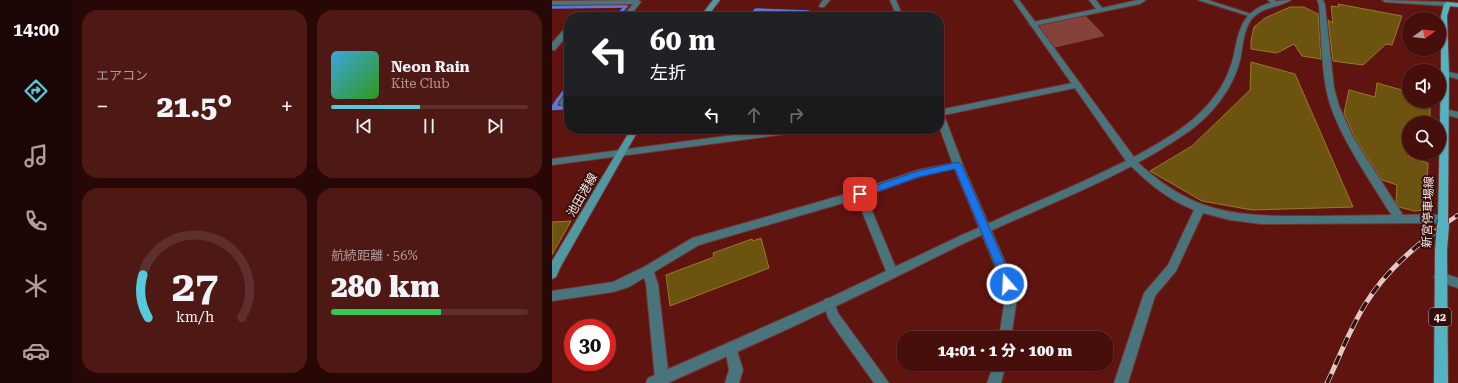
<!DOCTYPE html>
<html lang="ja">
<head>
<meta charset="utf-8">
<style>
	body { margin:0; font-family:"Roboto Serif","Noto Sans JP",serif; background:#4e1815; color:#f1f3f6; height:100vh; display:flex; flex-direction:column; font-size:15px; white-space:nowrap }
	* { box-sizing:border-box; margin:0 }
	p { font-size:13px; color:#b09c9d }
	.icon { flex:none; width:22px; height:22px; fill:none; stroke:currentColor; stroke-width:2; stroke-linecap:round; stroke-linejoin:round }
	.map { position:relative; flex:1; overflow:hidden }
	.sheet { display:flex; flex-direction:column; gap:10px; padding:10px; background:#270807; width:480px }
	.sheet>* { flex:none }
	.top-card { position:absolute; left:12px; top:12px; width:380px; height:122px; border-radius:16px; box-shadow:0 1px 3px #0004,0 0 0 1px #5f2f2d; background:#202124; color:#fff; overflow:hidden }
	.needle { width:26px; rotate:75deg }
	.fabs { position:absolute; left:850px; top:12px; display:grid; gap:8px }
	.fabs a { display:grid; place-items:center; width:44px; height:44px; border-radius:50%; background:#470f0c; box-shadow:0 1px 3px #0004,0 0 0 1px #5f2f2d; font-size:20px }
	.speed { position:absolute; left:12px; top:319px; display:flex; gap:8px; font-size:20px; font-weight:700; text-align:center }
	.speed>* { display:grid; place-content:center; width:52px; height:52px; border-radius:50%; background:#470f0c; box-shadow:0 1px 3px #0004,0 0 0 1px #5f2f2d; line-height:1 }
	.speed .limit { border:6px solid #d22; background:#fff; color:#111 }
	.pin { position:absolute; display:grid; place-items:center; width:34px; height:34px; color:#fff; margin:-17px; border-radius:8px; box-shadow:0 2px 6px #0006 }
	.me { position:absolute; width:44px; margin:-22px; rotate:341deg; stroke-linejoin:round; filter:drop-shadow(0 0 3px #0008) }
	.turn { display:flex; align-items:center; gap:14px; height:84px; padding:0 20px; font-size:18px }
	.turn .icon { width:52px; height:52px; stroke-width:2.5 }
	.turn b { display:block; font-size:28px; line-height:34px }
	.lanes { display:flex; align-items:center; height:38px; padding:0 20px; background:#0003; justify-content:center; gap:20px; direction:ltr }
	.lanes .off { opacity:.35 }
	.big { font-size:30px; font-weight:800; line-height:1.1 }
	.sheet .card { flex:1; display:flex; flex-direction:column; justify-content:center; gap:6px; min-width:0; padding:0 14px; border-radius:16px; background:#4e1815 }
	.sheet .dial { align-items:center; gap:0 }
	.dial svg { height:104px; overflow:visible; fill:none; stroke:#5f2f2d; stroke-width:7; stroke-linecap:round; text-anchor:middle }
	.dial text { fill:#f1f3f6; stroke:none }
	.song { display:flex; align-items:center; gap:12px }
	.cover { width:48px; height:48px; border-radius:6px; background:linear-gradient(135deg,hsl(200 70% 55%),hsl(110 70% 35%)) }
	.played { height:4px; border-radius:2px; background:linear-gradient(90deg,#53cbdb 45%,#5f2f2d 45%) }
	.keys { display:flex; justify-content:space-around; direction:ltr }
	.heat { display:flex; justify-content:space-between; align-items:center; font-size:22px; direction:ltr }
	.charge { height:6px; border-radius:3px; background:linear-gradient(90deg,#34c759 56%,#5f2f2d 0) }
	.sheet .tiles { flex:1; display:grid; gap:10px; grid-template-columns:repeat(2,1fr) }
	.trip { position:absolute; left:345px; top:331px; width:216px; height:40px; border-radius:16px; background:#470f0c; box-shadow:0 1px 3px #0004,0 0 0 1px #5f2f2d; font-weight:800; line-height:40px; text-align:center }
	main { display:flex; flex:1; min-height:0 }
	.menu { display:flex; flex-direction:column; width:72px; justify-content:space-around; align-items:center; background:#1c0605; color:#b09c9d }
	.menu .icon { width:28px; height:28px }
	.menu .on { color:#53cbdb }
	.menu b { font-size:18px; color:#f1f3f6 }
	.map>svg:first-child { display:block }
</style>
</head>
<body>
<main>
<nav class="menu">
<b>14:00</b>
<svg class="icon on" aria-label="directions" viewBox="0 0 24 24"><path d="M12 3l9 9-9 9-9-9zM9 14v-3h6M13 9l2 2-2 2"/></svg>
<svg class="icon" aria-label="music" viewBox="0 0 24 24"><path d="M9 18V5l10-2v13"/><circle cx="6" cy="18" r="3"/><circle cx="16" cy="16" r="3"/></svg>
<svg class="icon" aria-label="phone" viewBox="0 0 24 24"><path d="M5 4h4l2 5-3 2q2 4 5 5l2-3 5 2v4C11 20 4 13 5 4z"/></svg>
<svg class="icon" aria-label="climate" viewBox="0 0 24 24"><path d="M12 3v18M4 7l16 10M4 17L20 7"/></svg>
<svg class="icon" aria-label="car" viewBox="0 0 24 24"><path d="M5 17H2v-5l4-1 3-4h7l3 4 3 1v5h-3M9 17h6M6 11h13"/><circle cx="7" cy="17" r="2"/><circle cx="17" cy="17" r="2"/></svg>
</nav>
<section class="sheet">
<div class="tiles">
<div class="card"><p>エアコン</p>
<div class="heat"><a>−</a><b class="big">21.5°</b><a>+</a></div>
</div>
<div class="card">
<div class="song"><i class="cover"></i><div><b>Neon Rain</b><p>Kite Club</p></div></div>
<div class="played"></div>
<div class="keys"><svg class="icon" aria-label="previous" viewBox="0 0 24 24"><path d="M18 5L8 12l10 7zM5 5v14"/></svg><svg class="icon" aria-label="pause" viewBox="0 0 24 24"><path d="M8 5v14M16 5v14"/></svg><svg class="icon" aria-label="next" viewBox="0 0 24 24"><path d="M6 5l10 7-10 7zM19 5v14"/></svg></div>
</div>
<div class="card dial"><svg viewBox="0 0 100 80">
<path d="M14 69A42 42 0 1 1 86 69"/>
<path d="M14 69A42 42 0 0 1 10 36" stroke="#53cbdb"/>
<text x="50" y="56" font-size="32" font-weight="700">27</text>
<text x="50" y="72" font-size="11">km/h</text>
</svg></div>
<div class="card"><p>航続距離 · 56%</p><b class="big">280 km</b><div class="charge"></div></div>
</div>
</section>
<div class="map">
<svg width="906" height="383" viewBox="0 0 906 383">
	<rect width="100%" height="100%" fill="#5f1410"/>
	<g fill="#85423a">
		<path d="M212 11 255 15 258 17H200L203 13Z"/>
		<path d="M533 15 553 36 501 48 484 25Z"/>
	</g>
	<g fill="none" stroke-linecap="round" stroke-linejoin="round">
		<g stroke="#5978da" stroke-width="3.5">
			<path d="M0 7 74 6"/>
			<path d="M65 17 74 6"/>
			<path d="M198 17 204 10 256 12 263 17"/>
			<path d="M6 100 17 85"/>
		</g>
		<path stroke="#5978da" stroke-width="4.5" d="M7 99 1 108 17 107"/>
	</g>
	<g fill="#6c5410" stroke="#9a7a23">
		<path d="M786 4 850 16 840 45 834 44 811 65 781 61 776 20 781 23 779 6 787 7Z"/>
		<path d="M738 7H752L766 14 769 59 750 56 742 44 725 53 699 49V41L702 27 713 18Z"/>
		<path d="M699 62 743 74 801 207 700 210 650 201 598 171 640 146 698 90Z"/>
		<path d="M825 83 857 92V101H878V123H857V157L876 163 874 210 862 211 847 207 844 202 845 185 830 180 802 136 792 113 797 90 823 97Z"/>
		<path d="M19 221 0 255V222Z"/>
		<path d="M209 238 217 268 118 306 114 275 162 257 161 253 200 239 201 241Z"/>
	</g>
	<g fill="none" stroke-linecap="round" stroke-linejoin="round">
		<g stroke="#75322e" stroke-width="2">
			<g id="service">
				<path d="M646 0H656L702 15 697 16Z"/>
				<path d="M716 0H723L725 3 720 4Z"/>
				<path d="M765 0H771L773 5 782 88 787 106 801 137 851 215 852 218 851 221 847 222 843 221C821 184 781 130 774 88 769 61 769 32 767 5Z"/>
				<path d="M14 27H17V33L3 50H0V43Z"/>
				<path d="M406 162 411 165 409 167 367 177 308 198 304 197 303 194 304 191 366 170Z"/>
				<path d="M96 265 100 267 102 270 100 273 77 287 61 292 0 301V291L61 282Z"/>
			</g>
		</g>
		<g stroke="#75322e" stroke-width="2">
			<g id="minor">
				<path d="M271 0H278L272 7H268L267 6Z"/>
				<path d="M338 0H344L351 17H345Z"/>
				<path d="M537 0H544L550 8 586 0H594L588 4 481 26 477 24 481 22 544 9Z"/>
				<path d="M0 1 86 0 89 2 77 17H70L81 4 0 5Z"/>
				<path d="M890 71H893L906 74V79L890 75Z"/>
				<path d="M525 82 528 83V87L392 115 411 165 457 271 465 298 459 338H447L453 298 445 271 401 165 387 126V110Z"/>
				<path d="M17 91V106L8 105 7 103 14 92Z"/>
				<path d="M893 109 906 112V118L890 114 889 112 890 110Z"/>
				<path d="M227 129H254L250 132 0 165V159Z"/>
				<path d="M581 160 584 161C604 179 626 196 652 205 687 217 724 216 760 216 804 216 847 214 891 215L895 216 896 219 895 222 891 223 709 224 678 220 651 213 624 271 603 296 576 383H562L592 293 616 265 642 210C617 200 597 184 578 165L576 163Z"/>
				<path d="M308 190 312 191 313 194 346 273 344 276 340 278 336 276 305 199 147 245 102 272 106 284 117 379 115 383H105L103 379 94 284 90 270 92 267 140 238Z"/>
				<path d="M888 272 906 278V288L884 281 882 277 884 273Z"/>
				<path d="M277 298 281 299 286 313 337 383H322L277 320 271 303 273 299Z"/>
				<path d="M179 342 183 344 191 370 187 383H173L177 370 173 348 175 344Z"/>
				<path d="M442 364H454L449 383H435Z"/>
			</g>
		</g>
		<g stroke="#75322e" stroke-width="2">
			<g id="tertiary">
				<path d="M461 0H467L582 157C611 141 642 124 662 97 670 87 676 75 680 62 683 52 684 40 688 30 695 8 718 0 739 0 727 8 710 6 699 20 691 31 691 47 688 60 681 89 660 115 636 132 574 175 504 201 436 232 384 256 334 283 282 307 227 334 171 358 116 383H94L96 378 273 300 410 235 532 181 574 161Z"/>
				<path d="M830 0 895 2 898 4 895 6 833 2Z"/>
			</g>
		</g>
		<g stroke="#75322e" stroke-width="2">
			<g id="secondary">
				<path d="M161 0H168L155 17H148Z"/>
				<path d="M79 129H87L9 266 4 277 0 279V261Z"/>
			</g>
		</g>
		<g stroke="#75322e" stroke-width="2">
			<g id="primary">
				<path d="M895 2 906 3V7L898 6 895 16 897 73 896 219 895 222 891 223 887 222 886 219 889 73V16L892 4Z"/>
				<path d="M889 245 893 247 895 250 896 383H882L883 250 885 247Z"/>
			</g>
		</g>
		<use href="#service" fill="#49747b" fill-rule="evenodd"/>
		<use href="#minor" fill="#49747b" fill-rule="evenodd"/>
		<use href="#tertiary" fill="#49747b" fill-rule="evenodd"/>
		<use href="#secondary" fill="#5098a2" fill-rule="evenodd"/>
		<use href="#primary" fill="#53b3c1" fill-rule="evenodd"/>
		<g stroke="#e3c7c4" stroke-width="4.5">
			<path id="rail-far1" d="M890 226 906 215"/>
		</g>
		<g stroke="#e3c7c4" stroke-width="5">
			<path id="rail" d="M775 383C788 356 798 328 814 303 834 271 862 247 892 225"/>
		</g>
		<use href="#rail-far1" stroke="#300f0c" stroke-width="3" stroke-dasharray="8" stroke-linecap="butt"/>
		<use href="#rail" stroke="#300f0c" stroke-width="3.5" stroke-dasharray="10" stroke-linecap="butt"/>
		<g stroke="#75322e" stroke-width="12" stroke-linecap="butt">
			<path id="primary-bridge-far1" d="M891 226V219"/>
		</g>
		<g stroke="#75322e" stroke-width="14" stroke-linecap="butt">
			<path id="primary-bridge" d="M889 250 891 225"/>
		</g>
		<use href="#primary-bridge-far1" stroke="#53b3c1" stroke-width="10"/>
		<use href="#primary-bridge" stroke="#53b3c1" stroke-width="12"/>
	</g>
	<path fill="#1a73e8" stroke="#114b97" d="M406 162 410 165 456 271 460 284 459 288 455 289 451 288 446 271 403 169 367 177 308 198 303 194 305 192 366 171Z"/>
	<g text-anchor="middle" stroke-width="3.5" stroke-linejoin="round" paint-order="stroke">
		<rect fill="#300f0c" stroke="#bea7a4" stroke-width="1" x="877" y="308" width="22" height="18" rx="3"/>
		<g font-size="11" font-weight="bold" fill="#fbe8e5">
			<text x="888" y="321">42</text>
		</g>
		<g font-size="12" fill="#fbe8e5" stroke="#300f0c">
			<text transform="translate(30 195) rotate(-60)" y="4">池田港線</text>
			<text transform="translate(876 212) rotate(-88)" y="4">新宮停車場線</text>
		</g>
	</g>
</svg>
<div class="fabs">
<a><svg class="needle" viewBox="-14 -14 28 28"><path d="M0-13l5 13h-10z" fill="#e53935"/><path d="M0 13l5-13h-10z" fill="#b09c9d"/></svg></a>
<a><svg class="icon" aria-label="sound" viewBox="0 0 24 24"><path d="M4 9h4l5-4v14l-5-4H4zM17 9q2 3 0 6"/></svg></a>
<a><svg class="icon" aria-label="search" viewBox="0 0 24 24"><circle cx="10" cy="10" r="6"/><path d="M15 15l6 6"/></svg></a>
</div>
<div class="speed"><div class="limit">30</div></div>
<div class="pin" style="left:308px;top:194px;background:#d93025"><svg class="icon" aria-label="arrive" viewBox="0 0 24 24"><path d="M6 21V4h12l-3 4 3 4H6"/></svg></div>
<svg class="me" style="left:455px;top:284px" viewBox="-20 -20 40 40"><circle r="17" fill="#1a73e8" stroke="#fff" stroke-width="3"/><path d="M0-11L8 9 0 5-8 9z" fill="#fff"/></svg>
<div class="trip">14:01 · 1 分 · 100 m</div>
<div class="top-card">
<div class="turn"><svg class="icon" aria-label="left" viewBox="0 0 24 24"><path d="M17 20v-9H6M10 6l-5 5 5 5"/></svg><div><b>60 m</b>左折</div></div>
<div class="lanes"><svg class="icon" aria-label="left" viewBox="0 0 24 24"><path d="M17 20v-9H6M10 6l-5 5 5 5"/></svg><svg class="icon off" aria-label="ahead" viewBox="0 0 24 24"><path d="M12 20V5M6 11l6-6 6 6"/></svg><svg class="icon off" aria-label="right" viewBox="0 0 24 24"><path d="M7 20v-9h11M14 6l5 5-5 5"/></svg></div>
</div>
</div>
</main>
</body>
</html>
